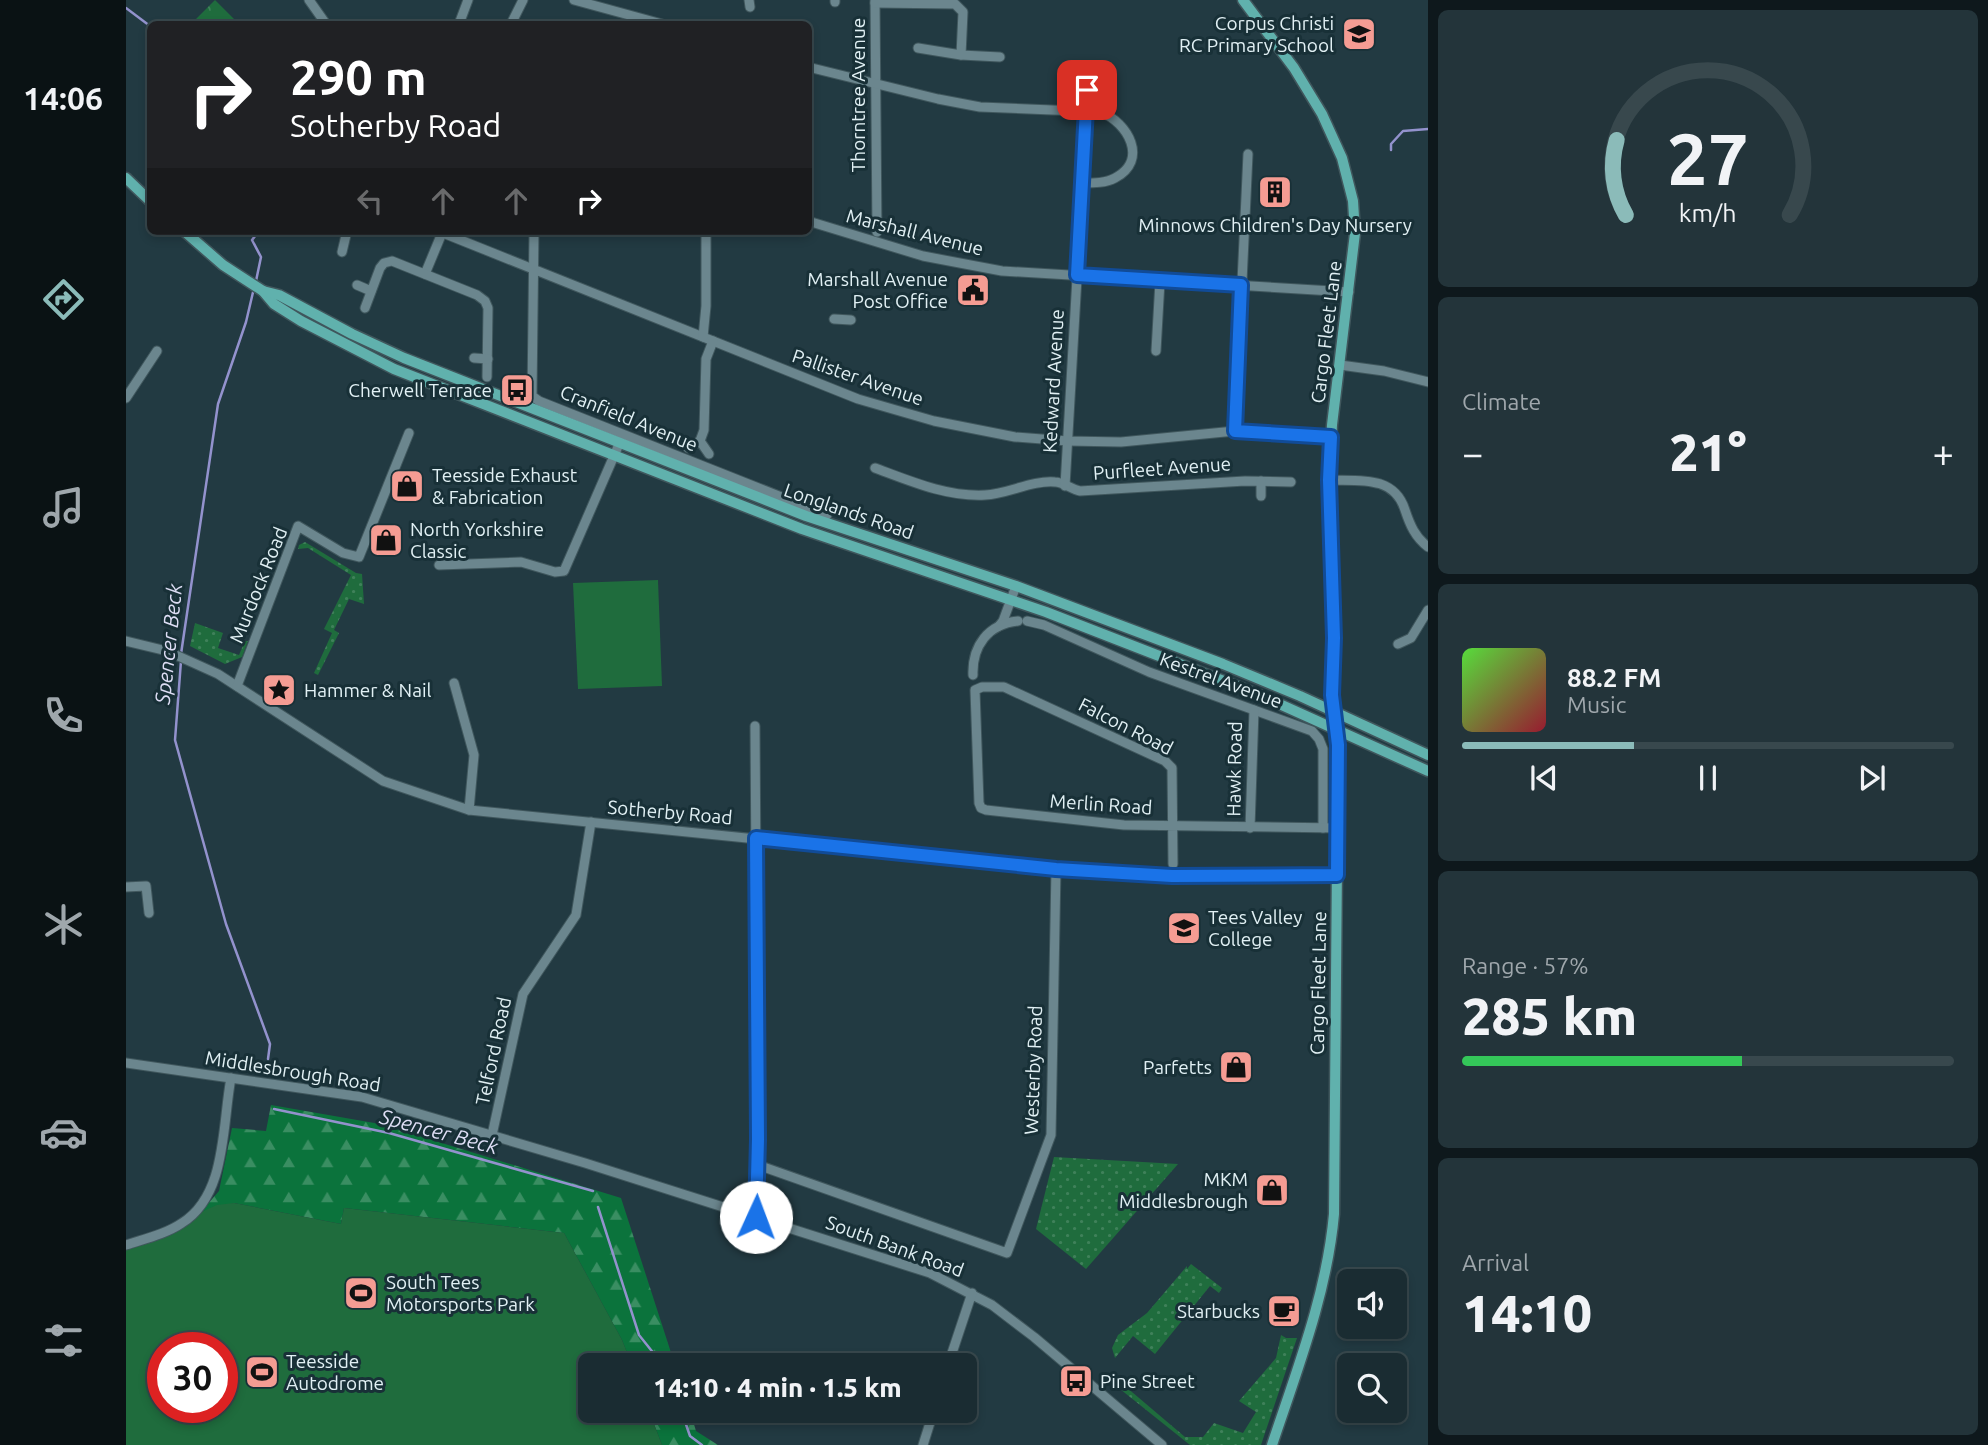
<!DOCTYPE html>
<html lang="en">
<head>
<meta charset="utf-8">
<style>
	body { margin:0; font-family:Ubuntu,sans-serif; background:#23343a; color:#f1f3f6; height:100vh; display:flex; flex-direction:column; font-size:26px; white-space:nowrap }
	* { box-sizing:border-box; margin:0 }
	p { font-size:23px; color:#9fa7ac }
	.icon { flex:none; width:38px; height:38px; fill:none; stroke:currentColor; stroke-width:2; stroke-linecap:round; stroke-linejoin:round }
	.map { position:relative; flex:1; overflow:hidden }
	.sheet { display:flex; flex-direction:column; gap:10px; padding:10px; background:#0e181c; width:560px }
	.sheet>* { flex:none }
	.guide { position:absolute; left:21px; top:21px; width:665px; height:214px; border-radius:10px; box-shadow:0 4px 10px #0003,0 0 0 2px #38484d; background:#202124; color:#fff; overflow:hidden }
	.fabs { position:absolute; left:1211px; top:1269px; display:grid; gap:14px }
	.fabs a { display:grid; place-items:center; width:70px; height:70px; border-radius:10px; background:#1a2c32; box-shadow:0 4px 10px #0003,0 0 0 2px #38484d; font-size:35px }
	.speed { position:absolute; left:21px; top:1332px; display:flex; gap:14px; font-size:35px; font-weight:700; text-align:center }
	.speed>* { display:grid; place-content:center; width:91px; height:91px; border-radius:50%; background:#1a2c32; box-shadow:0 4px 10px #0003,0 0 0 2px #38484d; line-height:1 }
	.speed .limit { border:10px solid #d22; background:#fff; color:#111 }
	.pin { position:absolute; display:grid; place-items:center; width:60px; height:60px; color:#fff; margin:-30px; border-radius:14px; box-shadow:0 4px 10px #0006 }
	.me { position:absolute; width:77px; margin:-38px; rotate:2deg; stroke-linejoin:round; filter:drop-shadow(0 0 5px #0008) }
	.turn { display:flex; align-items:center; gap:24px; height:147px; padding:0 28px; font-size:32px }
	.turn .icon { width:91px; height:91px; stroke-width:2.5 }
	.turn b { display:block; font-size:49px; line-height:60px }
	.lanes { display:flex; align-items:center; height:66px; padding:0 28px; background:#0003; justify-content:center; gap:35px; direction:ltr }
	.lanes .off { opacity:.35 }
	.big { font-size:52px; font-weight:800; line-height:1.1 }
	.sheet .tile { flex:1; display:flex; flex-direction:column; justify-content:center; gap:10px; min-width:0; padding:0 24px; border-radius:10px; background:#23343a }
	.sheet .dial { align-items:center; gap:0 }
	.dial svg { height:182px; overflow:visible; fill:none; stroke:#38484d; stroke-width:7; stroke-linecap:round; text-anchor:middle }
	.dial text { fill:#f1f3f6; stroke:none }
	.song { display:flex; align-items:center; gap:21px }
	.cover { width:84px; height:84px; border-radius:10px; background:linear-gradient(135deg,hsl(110 70% 55%),hsl(350 70% 35%)) }
	.played { height:7px; border-radius:4px; background:linear-gradient(90deg,#8bbbb9 35%,#38484d 35%) }
	.keys { display:flex; justify-content:space-around; direction:ltr }
	.heat { display:flex; justify-content:space-between; align-items:center; font-size:38px; direction:ltr }
	.charge { height:10px; border-radius:5px; background:linear-gradient(90deg,#34c759 57%,#38484d 0) }
	.trip { position:absolute; left:452px; top:1353px; width:399px; height:70px; border-radius:10px; background:#1a2c32; box-shadow:0 4px 10px #0003,0 0 0 2px #38484d; font-weight:800; line-height:70px; text-align:center }
	main { display:flex; flex:1; min-height:0 }
	.tab-bar { display:flex; flex-direction:column; width:126px; justify-content:space-around; align-items:center; background:#0a1214; color:#9fa7ac }
	.tab-bar .icon { width:49px; height:49px }
	.tab-bar .selected { color:#8bbbb9 }
	.tab-bar b { font-size:32px; color:#f1f3f6 }
	.map>svg:first-child { display:block }
</style>
</head>
<body>
<main>
<nav class="tab-bar">
<b>14:06</b>
<svg class="icon selected" aria-label="directions" viewBox="0 0 24 24"><path d="M12 3l9 9-9 9-9-9zM9 14v-3h6M13 9l2 2-2 2"/></svg>
<svg class="icon" aria-label="music" viewBox="0 0 24 24"><path d="M9 18V5l10-2v13"/><circle cx="6" cy="18" r="3"/><circle cx="16" cy="16" r="3"/></svg>
<svg class="icon" aria-label="phone" viewBox="0 0 24 24"><path d="M5 4h4l2 5-3 2q2 4 5 5l2-3 5 2v4C11 20 4 13 5 4z"/></svg>
<svg class="icon" aria-label="climate" viewBox="0 0 24 24"><path d="M12 3v18M4 7l16 10M4 17L20 7"/></svg>
<svg class="icon" aria-label="car" viewBox="0 0 24 24"><path d="M5 17H2v-5l4-1 3-4h7l3 4 3 1v5h-3M9 17h6M6 11h13"/><circle cx="7" cy="17" r="2"/><circle cx="17" cy="17" r="2"/></svg>
<svg class="icon" aria-label="filters" viewBox="0 0 24 24"><path d="M4 7h16M4 17h16"/><circle cx="9" cy="7" r="2"/><circle cx="15" cy="17" r="2"/></svg>
</nav>
<div class="map">
<svg width="1302" height="1445" viewBox="0 0 1302 1445">
	<defs>
		<pattern id="grass-dots" width="8" height="8" patternUnits="userSpaceOnUse" patternTransform="scale(1.75)"><rect width="8" height="8" fill="#1f6c3d"/><path d="M2 2h.1M6 6h.1" fill="none" stroke="#3f815a" stroke-width="1.8" stroke-linecap="round"/></pattern>
		<pattern id="forest-firs" width="22" height="20" patternUnits="userSpaceOnUse" patternTransform="scale(1.75)"><rect width="22" height="20" fill="#0b733c"/><path d="M5 1l3.5 6h-7zM16 11l3.5 6h-7z" fill="#3a8e62"/></pattern>
		<pattern id="park-crowns" width="20" height="18" patternUnits="userSpaceOnUse" patternTransform="scale(1.75)"><rect width="20" height="18" fill="#1f6c3d"/><path d="M2 6a3 3 0 1 1 6 0M12 15a3 3 0 1 1 6 0" fill="none" stroke="#3f815a"/></pattern>
	</defs>
	<rect width="100%" height="100%" fill="#223a42"/>
	<g fill="url(#grass-dots)">
		<path d="M179 542 230 573 236 574 238 604 223 599 208 630 213 633 192 675 188 673 206 633 198 629 225 575 182 548 172 549 173 545Z"/>
		<path d="M69 623 97 633 92 648 113 655 119 641H122L116 657 99 664 64 646Z"/>
		<path d="M928 1157 1052 1164 960 1269 910 1229Z"/>
		<path d="M1065 1264 1096 1288 1093 1293 1084 1286 1029 1354 1007 1336 989 1358 986 1348 992 1335 1021 1313 1061 1266V1269Z"/>
		<path d="M1155 1335 1160 1338H1171L1135 1445H1064L989 1385 993 1381 1059 1437H1077L1088 1423 1117 1433 1130 1412 1113 1401 1150 1358Z"/>
	</g>
	<g fill="url(#forest-firs)">
		<path d="M145 1105 254 1124 495 1198 549 1365H506L496 1340 438 1233 218 1208 215 1224 108 1203 74 1213 93 1191 106 1128 140 1131Z"/>
		<path d="M523 1411H564L570 1431 592 1445H536Z"/>
	</g>
	<path fill="url(#park-crowns)" d="M89 0 112 23 114 24H65Z"/>
	<g fill="#1f6c3d" fill-rule="evenodd">
		<path d="M532 580 536 686 452 689 447 583Z"/>
		<path d="M108 1203 215 1224 218 1208 438 1233 496 1340 506 1365H464V1410L523 1411 536 1445H0V1246L91 1205ZM37 1348H96V1407H37Z"/>
	</g>
	<g fill="none" stroke-linecap="round" stroke-linejoin="round">
		<g stroke="#9392cd" stroke-width="2.5">
			<path d="M0 8 24 26"/>
			<path d="M1265 150V144L1277 131 1302 129"/>
			<path d="M130 281 135 257 126 240 133 231"/>
			<path d="M55 654 92 404 120 322 128 288"/>
			<path d="M55 661 49 740 100 924 144 1044 142 1059"/>
			<path d="M148 1109 263 1133 467 1191"/>
			<path d="M472 1207 513 1335 537 1365"/>
			<path d="M555 1410 564 1436 576 1445"/>
		</g>
		<g stroke="#40575d" stroke-width="11">
			<g id="minor">
				<path d="M183 0 200 24"/>
				<path d="M448 0 536 24"/>
				<path d="M623 0 624 7"/>
				<path d="M709 0V2"/>
				<path d="M749 0 751 232"/>
				<path d="M749 3 829 4 837 12 835 55"/>
				<path d="M333 24 342 0"/>
				<path d="M385 24 397 0"/>
				<path d="M792 48 835 55 874 57"/>
				<path d="M682 67 812 99 854 107 975 112C1002 123 1023 160 989 178 980 183 968 183 957 183"/>
				<path d="M682 221 797 256 876 271 1223 292"/>
				<path d="M312 231 732 399 808 421 889 437 942 441 995 442 1109 431 1205 437"/>
				<path d="M408 231 406 396 413 401 701 515"/>
				<path d="M216 252 221 231"/>
				<path d="M299 274 316 233"/>
				<path d="M231 285 245 291"/>
				<path d="M239 308 254 268 258 263 266 261 351 295 359 301 362 308 361 377"/>
				<path d="M708 319 725 320"/>
				<path d="M577 337 580 306V231"/>
				<path d="M1030 351 1034 281"/>
				<path d="M348 358 362 359"/>
				<path d="M1214 365 1258 371 1302 382"/>
				<path d="M0 398 31 351"/>
				<path d="M1109 431 1122 154"/>
				<path d="M562 448 574 441"/>
				<path d="M583 454 574 441 578 430 580 359 587 341"/>
				<path d="M749 468C784 481 821 497 859 495 882 494 906 480 929 482 937 482 945 489 954 491L1119 481 1165 482"/>
				<path d="M1203 480C1233 481 1268 475 1279 510 1284 525 1289 537 1302 547"/>
				<path d="M939 486 963 69"/>
				<path d="M1135 496V481"/>
				<path d="M313 565 395 562 429 572 438 571 494 442"/>
				<path d="M901 621 918 625 1023 672 1186 731 1193 739 1197 749V828"/>
				<path d="M873 626 877 621 890 586"/>
				<path d="M0 641 41 651 92 674 257 781 343 810 930 869 1047 876 1211 875"/>
				<path d="M1272 644 1285 638 1302 610"/>
				<path d="M847 675C846 646 862 624 892 621"/>
				<path d="M328 683 348 755 343 810"/>
				<path d="M111 686 172 526 217 553 233 557 283 433"/>
				<path d="M629 726 632 1165 630 1217"/>
				<path d="M1124 828 1128 710"/>
				<path d="M1047 864 1046 768 1039 761 878 687H856L849 690 853 803 855 808 860 810 998 825 1211 828"/>
				<path d="M0 887 20 886 23 913"/>
				<path d="M0 1063 236 1097 459 1163 804 1273 866 1305 908 1337 1036 1445"/>
				<path d="M366 1135 397 994 450 915 465 822"/>
				<path d="M632 1165 881 1253 925 1135 930 869"/>
				<path d="M0 1245C18 1239 40 1234 56 1223 101 1195 96 1125 105 1078"/>
				<path d="M822 1365 846 1293"/>
				<path d="M797 1445 808 1410"/>
			</g>
		</g>
		<g stroke="#40575d" stroke-width="13">
			<g id="major">
				<path d="M1117 0 1168 68 1196 114 1216 158 1227 201 1229 233 1206 425 1203 480 1207 638 1206 695 1212 745 1208 1214C1201 1293 1171 1370 1146 1445"/>
				<path d="M0 178 24 201"/>
				<path d="M58 231 97 265 137 291 148 304 175 321 268 369 676 529 920 612 1131 694 1302 771"/>
				<path d="M137 291 153 295 226 334 278 358 680 516 890 586 1097 664 1174 696 1302 755"/>
			</g>
		</g>
		<use href="#minor" stroke="#6b868e" stroke-width="9"/>
		<use href="#major" stroke="#60b1ad" stroke-width="10"/>
	</g>
	<g fill="none" stroke-linecap="round" stroke-linejoin="round">
		<g stroke="#114b97" stroke-width="18">
			<path id="route" d="M630 1217 632 1139 630 838 930 869 1046 876 1211 875 1212 745 1206 695 1208 638 1203 480 1205 437 1109 431 1115 285 951 275 961 90"/>
		</g>
		<use href="#route" stroke="#1a73e8" stroke-width="12"/>
	</g>
	<defs>
		<g id="school-square" transform="scale(1.75)"><rect x="-9" y="-9" width="18" height="18" rx="4" fill="#f59c93" stroke="#183037"/><path d="M0-5L7-2L0 1L-7-2ZM-4 1L0 2.5L4 1V4Q0 6-4 4Z" fill="#111"/></g>
		<g id="building-square" transform="scale(1.75)"><rect x="-9" y="-9" width="18" height="18" rx="4" fill="#f59c93" stroke="#183037"/><path d="M-4-6H4V6H1V3H-1V6H-4ZM-2.5-4.3h1.7v1.8h-1.7ZM.8-4.3h1.7v1.8H.8ZM-2.5-1h1.7V.8h-1.7ZM.8-1h1.7V.8H.8Z" fill="#111"/></g>
		<g id="civic-square" transform="scale(1.75)"><rect x="-9" y="-9" width="18" height="18" rx="4" fill="#f59c93" stroke="#183037"/><path d="M-.6-6.5H3V-4.5H.6V-3L4-1V1h2V6H-6V1h2V-1L-.6-3ZM-1.2 2.5V6h2.4V2.5Z" fill="#111"/></g>
		<g id="bus-square" transform="scale(1.75)"><rect x="-9" y="-9" width="18" height="18" rx="4" fill="#f59c93" stroke="#183037"/><path d="M-5-6H5V4H4V6H2V4H-2V6H-4V4H-5ZM-3.5-4V0h7V-4ZM-3.5 1.2v1.5H-2V1.2ZM2 1.2v1.5H3.5V1.2Z" fill="#111"/></g>
		<g id="shop-square" transform="scale(1.75)"><rect x="-9" y="-9" width="18" height="18" rx="4" fill="#f59c93" stroke="#183037"/><path d="M-5-2.5h2.3a2.7 3.5 0 0 1 5.4 0H5L5.5 6h-11ZM-1.5-2.5h3a1.5 2.3 0 0 0-3 0Z" fill="#111"/></g>
		<g id="sight-square" transform="scale(1.75)"><rect x="-9" y="-9" width="18" height="18" rx="4" fill="#f59c93" stroke="#183037"/><path d="M0-6L1.8-2.2L6-1.7L2.9 1.2L3.7 5.4L0 3.3L-3.7 5.4L-2.9 1.2L-6-1.7L-1.8-2.2Z" fill="#111"/></g>
		<g id="stadium-square" transform="scale(1.75)"><rect x="-9" y="-9" width="18" height="18" rx="4" fill="#f59c93" stroke="#183037"/><path d="M0-5a6.5 5 0 1 0 0 10a6.5 5 0 1 0 0-10ZM-3.5-1.8h7v3.6h-7Z" fill="#111"/></g>
		<g id="cafe-square" transform="scale(1.75)"><rect x="-9" y="-9" width="18" height="18" rx="4" fill="#f59c93" stroke="#183037"/><path d="M-5.5-4.5H6V0H3Q3 3.5 0 3.5H-2.5Q-5.5 3.5-5.5 0ZM3-3.2v2h1.7v-2ZM-6 4.5H4V6H-6Z" fill="#111"/></g>
	</defs>
	<g fill-rule="evenodd">
		<use href="#school-square" x="1233" y="34"/>
		<use href="#building-square" x="1149" y="192"/>
		<use href="#civic-square" x="847" y="290"/>
		<use href="#bus-square" x="391" y="390"/>
		<use href="#shop-square" x="281" y="486"/>
		<use href="#shop-square" x="260" y="540"/>
		<use href="#sight-square" x="153" y="690"/>
		<use href="#school-square" x="1058" y="928"/>
		<use href="#shop-square" x="1110" y="1067"/>
		<use href="#shop-square" x="1146" y="1190"/>
		<use href="#stadium-square" x="235" y="1293"/>
		<use href="#cafe-square" x="1158" y="1311"/>
		<use href="#stadium-square" x="136" y="1372"/>
		<use href="#bus-square" x="950" y="1381"/>
	</g>
	<g text-anchor="middle" stroke-width="6" stroke-linejoin="round" paint-order="stroke">
		<g font-size="19" fill="#e1f0f4" stroke="#183037" text-anchor="start">
			<text x="1208" y="30" text-anchor="end">Corpus Christi<tspan x="1208" dy="22">RC Primary School</tspan></text>
			<text x="1149" y="232" text-anchor="middle">Minnows Children's Day Nursery</text>
			<text x="822" y="286" text-anchor="end">Marshall Avenue<tspan x="822" dy="22">Post Office</tspan></text>
			<text x="366" y="397" text-anchor="end">Cherwell Terrace</text>
			<text x="306" y="482">Teesside Exhaust<tspan x="306" dy="22">&amp; Fabrication</tspan></text>
			<text x="284" y="536">North Yorkshire<tspan x="284" dy="22">Classic</tspan></text>
			<text x="178" y="697">Hammer &amp; Nail</text>
			<text x="1082" y="924">Tees Valley<tspan x="1082" dy="22">College</tspan></text>
			<text x="1086" y="1074" text-anchor="end">Parfetts</text>
			<text x="1122" y="1186" text-anchor="end">MKM<tspan x="1122" dy="22">Middlesbrough</tspan></text>
			<text x="260" y="1289">South Tees<tspan x="260" dy="22">Motorsports Park</tspan></text>
			<text x="1134" y="1318" text-anchor="end">Starbucks</text>
			<text x="160" y="1368">Teesside<tspan x="160" dy="22">Autodrome</tspan></text>
			<text x="974" y="1388">Pine Street</text>
		</g>
		<g font-size="19" fill="#e1f0f4" stroke="#183037">
			<text transform="translate(732 95) rotate(-90)" y="7">Thorntree Avenue</text>
			<text transform="translate(789 232) rotate(14)" y="7">Marshall Avenue</text>
			<text transform="translate(1200 332) rotate(-83)" y="7">Cargo Fleet Lane</text>
			<text transform="translate(732 377) rotate(19)" y="7">Pallister Avenue</text>
			<text transform="translate(927 381) rotate(-87)" y="7">Kedward Avenue</text>
			<text transform="translate(503 418) rotate(22)" y="7">Cranfield Avenue</text>
			<text transform="translate(1036 468) rotate(-4)" y="7">Purfleet Avenue</text>
			<text transform="translate(723 511) rotate(19)" y="7">Longlands Road</text>
			<text transform="translate(132 585) rotate(-68)" y="7">Murdock Road</text>
			<text transform="translate(1095 680) rotate(20)" y="7">Kestrel Avenue</text>
			<text transform="translate(1000 726) rotate(27)" y="7">Falcon Road</text>
			<text transform="translate(1108 769) rotate(-89)" y="7">Hawk Road</text>
			<text transform="translate(975 804) rotate(4)" y="7">Merlin Road</text>
			<text transform="translate(544 812) rotate(5)" y="7">Sotherby Road</text>
			<text transform="translate(1192 983) rotate(-89)" y="7">Cargo Fleet Lane</text>
			<text transform="translate(367 1051) rotate(-78)" y="7">Telford Road</text>
			<text transform="translate(907 1070) rotate(-88)" y="7">Westerby Road</text>
			<text transform="translate(167 1071) rotate(9)" y="7">Middlesbrough Road</text>
			<text transform="translate(769 1246) rotate(20)" y="7">South Bank Road</text>
		</g>
		<g font-size="21" font-style="italic" fill="#ddddf4" stroke="#183037">
			<text transform="translate(43 644) rotate(-84)" y="7">Spencer Beck</text>
			<text transform="translate(313 1132) rotate(15)" y="7">Spencer Beck</text>
		</g>
	</g>
</svg>
<div class="fabs">
<a><svg class="icon" aria-label="sound" viewBox="0 0 24 24"><path d="M4 9h4l5-4v14l-5-4H4zM17 9q2 3 0 6"/></svg></a>
<a><svg class="icon" aria-label="search" viewBox="0 0 24 24"><circle cx="10" cy="10" r="6"/><path d="M15 15l6 6"/></svg></a>
</div>
<div class="speed"><div class="limit">30</div></div>
<div class="pin" style="left:961px;top:90px;background:#d93025"><svg class="icon" aria-label="arrive" viewBox="0 0 24 24"><path d="M6 21V4h12l-3 4 3 4H6"/></svg></div>
<svg class="me" style="left:630px;top:1217px" viewBox="-20 -20 40 40"><circle r="19" fill="#fff"/><path d="M0-13L10 11 0 6-10 11z" fill="#1a73e8"/></svg>
<div class="trip">14:10 · 4 min · 1.5 km</div>
<div class="guide">
<div class="turn"><svg class="icon" aria-label="right" viewBox="0 0 24 24"><path d="M7 20v-9h11M14 6l5 5-5 5"/></svg><div><b>290 m</b>Sotherby Road</div></div>
<div class="lanes"><svg class="icon off" aria-label="left" viewBox="0 0 24 24"><path d="M17 20v-9H6M10 6l-5 5 5 5"/></svg><svg class="icon off" aria-label="ahead" viewBox="0 0 24 24"><path d="M12 20V5M6 11l6-6 6 6"/></svg><svg class="icon off" aria-label="ahead" viewBox="0 0 24 24"><path d="M12 20V5M6 11l6-6 6 6"/></svg><svg class="icon" aria-label="right" viewBox="0 0 24 24"><path d="M7 20v-9h11M14 6l5 5-5 5"/></svg></div>
</div>
</div>
<section class="sheet">
<div class="tile dial"><svg viewBox="0 0 100 80">
<path d="M14 69A42 42 0 1 1 86 69"/>
<path d="M14 69A42 42 0 0 1 10 36" stroke="#8bbbb9"/>
<text x="50" y="56" font-size="32" font-weight="700">27</text>
<text x="50" y="72" font-size="11">km/h</text>
</svg></div>
<div class="tile"><p>Climate</p>
<div class="heat"><a>−</a><b class="big">21°</b><a>+</a></div>
</div>
<div class="tile">
<div class="song"><i class="cover"></i><div><b>88.2 FM</b><p>Music</p></div></div>
<div class="played"></div>
<div class="keys"><svg class="icon" aria-label="previous" viewBox="0 0 24 24"><path d="M18 5L8 12l10 7zM5 5v14"/></svg><svg class="icon" aria-label="pause" viewBox="0 0 24 24"><path d="M8 5v14M16 5v14"/></svg><svg class="icon" aria-label="next" viewBox="0 0 24 24"><path d="M6 5l10 7-10 7zM19 5v14"/></svg></div>
</div>
<div class="tile"><p>Range · 57%</p><b class="big">285 km</b><div class="charge"></div></div>
<div class="tile"><p>Arrival</p><b class="big">14:10</b></div>
</section>
</main>
</body>
</html>
